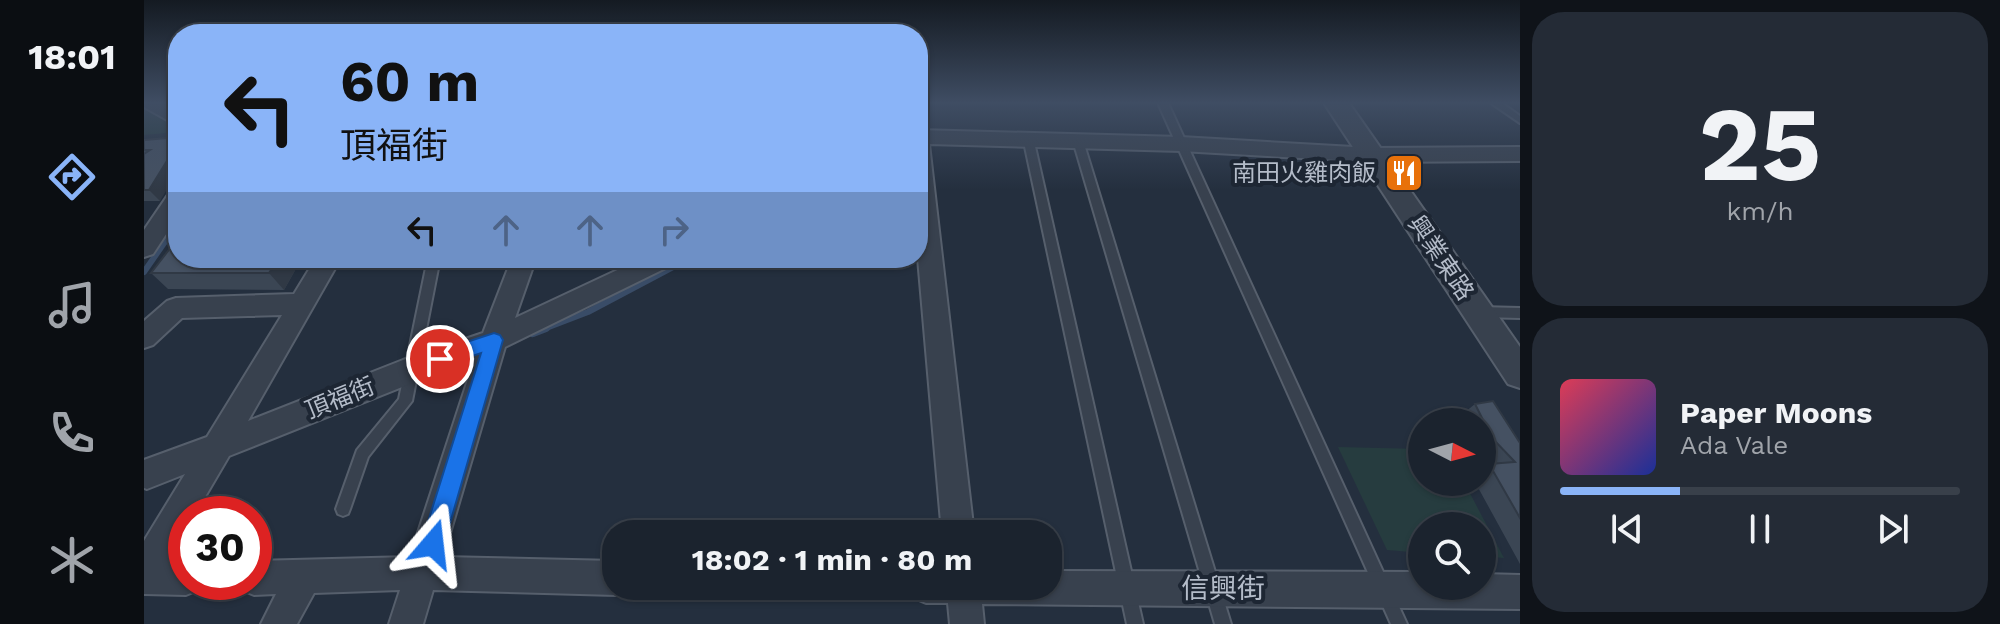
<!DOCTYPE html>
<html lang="en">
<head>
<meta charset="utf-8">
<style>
	body { margin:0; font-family:"Work Sans","Noto Sans TC",sans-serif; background:#242b36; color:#f1f3f6; height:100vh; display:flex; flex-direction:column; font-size:30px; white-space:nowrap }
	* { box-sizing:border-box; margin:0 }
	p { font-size:26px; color:#a0a4aa }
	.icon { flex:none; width:44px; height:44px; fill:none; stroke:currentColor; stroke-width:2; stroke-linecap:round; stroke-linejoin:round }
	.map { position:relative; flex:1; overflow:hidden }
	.panel { display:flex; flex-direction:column; gap:12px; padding:12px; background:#0f1319; width:480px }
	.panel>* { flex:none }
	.guide { position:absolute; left:24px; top:24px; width:760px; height:244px; border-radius:32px; box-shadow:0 2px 6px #0004,0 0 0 2px #39404a; background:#8ab4f8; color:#111; overflow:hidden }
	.needle { width:52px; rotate:96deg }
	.buttons { position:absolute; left:1264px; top:408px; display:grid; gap:16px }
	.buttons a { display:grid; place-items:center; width:88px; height:88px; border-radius:50%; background:#1b232e; box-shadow:0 2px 6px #0004,0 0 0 2px #39404a; font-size:40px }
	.speed { position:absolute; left:24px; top:496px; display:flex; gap:16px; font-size:40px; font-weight:700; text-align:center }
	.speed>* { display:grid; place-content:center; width:104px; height:104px; border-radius:50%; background:#1b232e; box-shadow:0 2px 6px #0004,0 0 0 2px #39404a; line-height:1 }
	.speed .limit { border:12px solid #d22; background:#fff; color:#111 }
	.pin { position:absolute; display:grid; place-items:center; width:68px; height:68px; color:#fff; margin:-34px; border:4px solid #fff; border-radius:50%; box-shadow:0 2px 8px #0007 }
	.me { position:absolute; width:88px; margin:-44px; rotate:17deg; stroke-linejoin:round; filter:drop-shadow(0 0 6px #0008) }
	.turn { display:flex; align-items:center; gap:28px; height:168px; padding:0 40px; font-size:36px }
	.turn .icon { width:104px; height:104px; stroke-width:2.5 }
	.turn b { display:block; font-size:56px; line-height:68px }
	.lanes { display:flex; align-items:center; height:76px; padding:0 40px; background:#0003; justify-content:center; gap:40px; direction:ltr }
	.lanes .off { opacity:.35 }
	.panel .tile { flex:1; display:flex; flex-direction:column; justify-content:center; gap:12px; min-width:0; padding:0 28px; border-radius:32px; background:#242b36 }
	.panel .dial { align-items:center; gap:0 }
	.dial b { font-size:104px; line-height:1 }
	.song { display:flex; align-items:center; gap:24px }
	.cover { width:96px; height:96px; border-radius:12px; background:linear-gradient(135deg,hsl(350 70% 55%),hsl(230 70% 35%)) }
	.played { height:8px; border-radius:4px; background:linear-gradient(90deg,#8ab4f8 30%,#39404a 30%) }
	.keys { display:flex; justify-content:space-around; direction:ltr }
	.trip { position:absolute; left:458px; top:520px; width:460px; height:80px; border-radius:32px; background:#1b232e; box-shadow:0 2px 6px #0004,0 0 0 2px #39404a; font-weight:700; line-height:80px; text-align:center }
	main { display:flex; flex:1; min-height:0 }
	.dock { display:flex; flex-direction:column; width:144px; justify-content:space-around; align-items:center; background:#0b0e12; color:#a0a4aa }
	.dock .icon { width:56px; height:56px }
	.dock .on { color:#8ab4f8 }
	.dock b { font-size:36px; color:#f1f3f6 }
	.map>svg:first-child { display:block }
</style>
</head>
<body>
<main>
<nav class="dock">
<b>18:01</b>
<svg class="icon on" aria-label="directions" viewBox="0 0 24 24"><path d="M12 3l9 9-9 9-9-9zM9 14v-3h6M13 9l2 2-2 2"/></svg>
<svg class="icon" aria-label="music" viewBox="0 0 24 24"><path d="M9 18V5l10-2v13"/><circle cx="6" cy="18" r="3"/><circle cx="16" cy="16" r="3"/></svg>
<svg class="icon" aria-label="phone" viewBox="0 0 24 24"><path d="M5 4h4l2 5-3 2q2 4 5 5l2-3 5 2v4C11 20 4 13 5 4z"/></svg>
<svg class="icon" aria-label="climate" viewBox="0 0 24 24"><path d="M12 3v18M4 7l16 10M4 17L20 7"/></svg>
</nav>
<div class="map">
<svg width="1376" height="624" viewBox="0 0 1376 624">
	<rect width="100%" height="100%" fill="#242f3e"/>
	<g fill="#263c3f">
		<path d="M0 103H34V132L0 135Z"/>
		<path d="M1194 447 1278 449V482H1320L1360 558 1338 556V526H1278V553L1243 550Z"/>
	</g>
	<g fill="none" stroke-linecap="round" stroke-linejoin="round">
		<g stroke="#394c67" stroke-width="6">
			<path d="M0 272 34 223"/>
			<path d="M397 330 444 312 546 258"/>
		</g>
		<path stroke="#394c67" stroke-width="8" d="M389 333 402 328"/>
		<g stroke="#565f6c" stroke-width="4">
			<g id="service">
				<path d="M1014 103H1024L1263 624H1247Z"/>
				<path d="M1347 103H1358L1376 116V123Z"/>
				<path d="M885 139 890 142 999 624H983L880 142Z"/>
				<path d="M935 141 940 144 1087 624H1071L930 144Z"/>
				<path d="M284 258H296L268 401 224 457 206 509 204 514 199 516 194 514 192 509 213 450 255 399Z"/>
				<path d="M1335 307 1376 308V318L1335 317 1331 315 1329 312 1331 309Z"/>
			</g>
		</g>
		<g stroke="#565f6c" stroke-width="4">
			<g id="minor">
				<path d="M0 103H21L34 111V126L0 107Z"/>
				<path d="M774 130 1037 137 1227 148 1376 147V161L1227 162 1037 151 785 144 830 534H798L774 258Z"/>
				<path d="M34 190V216L9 254 0 257V230L26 192Z"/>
				<path d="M172 258H197L104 421 259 360 339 333 368 258H392L371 318 499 258H533L530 264 361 347 299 557 472 561V586H485L484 590 472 595 289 590 279 624H245L256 590 170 593 153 624H117L132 594 110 595 98 590 95 582H110V561L266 557 331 358 85 456 51 514H42V530L25 561H42V582H57L54 590 42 595 0 594V541L41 474 3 489 0 488V460L63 437 138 315 38 318 9 345 0 348V321L23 301 32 298 150 294Z"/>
				<path d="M904 571 1278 572V586H1338V574L1376 575V609L838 604 840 624H806L804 603H782L770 598 765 586H904Z"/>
			</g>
		</g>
		<g stroke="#565f6c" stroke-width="4">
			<path id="tertiary" d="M1180 103H1205L1376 347V388L1364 384Z"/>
		</g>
		<use href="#service" fill="#38414e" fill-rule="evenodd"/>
		<use href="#minor" fill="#38414e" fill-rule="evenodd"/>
		<use href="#tertiary" fill="#38414e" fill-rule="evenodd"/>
	</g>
	<g fill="#3b4654">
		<path d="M24 138 16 201H0V140Z"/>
		<path d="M158 258 140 290 24 289 7 273Z"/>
		<path d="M1331 404 1376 443V564L1331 482H1338V470L1344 465 1338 458V422H1318L1315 417Z"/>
	</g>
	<g fill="#303945">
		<path d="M34 146V171L16 201 5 190 29 151Z"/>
		<path d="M135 258H158L140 290 125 273Z"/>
	</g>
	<g fill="#455162" stroke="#303945" stroke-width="2">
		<path d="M34 132V146L29 151 5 190H0V154L6 150H0V140L24 138Z"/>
		<path d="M34 238V258H135L125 273H7Z"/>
		<path d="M1349 401 1376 443V518L1345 464 1371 462 1348 438 1331 404Z"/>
	</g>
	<linearGradient id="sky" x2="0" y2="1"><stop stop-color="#141a22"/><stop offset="0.54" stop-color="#3f4d63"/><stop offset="1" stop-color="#3f4d63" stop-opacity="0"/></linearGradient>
	<rect width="1376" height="190" fill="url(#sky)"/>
	<path fill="#1a73e8" stroke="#114b97" stroke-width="2" d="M350 333 356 335 359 340 300 544 297 552 289 555 281 552 277 544 337 353 296 367 289 365 286 359 289 353Z"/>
	<defs>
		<g id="restaurant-square" transform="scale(2)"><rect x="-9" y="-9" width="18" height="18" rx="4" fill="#e8710a" stroke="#1d2633"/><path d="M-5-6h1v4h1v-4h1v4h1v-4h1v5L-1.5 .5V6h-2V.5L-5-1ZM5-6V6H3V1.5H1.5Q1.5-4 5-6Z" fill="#fff"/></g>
	</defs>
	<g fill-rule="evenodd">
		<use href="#restaurant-square" x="1260" y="173"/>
	</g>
	<g text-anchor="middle" stroke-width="8" stroke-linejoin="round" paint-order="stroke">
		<g font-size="24" fill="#b4bcc9" stroke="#1d2633" text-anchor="end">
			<text x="1232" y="181">南田火雞肉飯</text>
		</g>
		<g font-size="24" fill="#b4bcc9" stroke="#1d2633">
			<text transform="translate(1297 258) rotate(56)" y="8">興業東路</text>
			<text transform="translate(196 398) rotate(-22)" y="8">頂福街</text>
		</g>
		<g font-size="28" fill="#b4bcc9" stroke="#1d2633">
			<text x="1079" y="598">信興街</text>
		</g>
	</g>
</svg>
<div class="buttons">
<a><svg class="needle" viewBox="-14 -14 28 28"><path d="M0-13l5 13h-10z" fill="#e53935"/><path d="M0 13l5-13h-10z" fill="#a0a4aa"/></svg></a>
<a><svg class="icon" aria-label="search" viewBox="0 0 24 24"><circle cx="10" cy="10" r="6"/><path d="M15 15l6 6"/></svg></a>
</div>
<div class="speed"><div class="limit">30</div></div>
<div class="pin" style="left:296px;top:359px;background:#d93025"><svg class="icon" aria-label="arrive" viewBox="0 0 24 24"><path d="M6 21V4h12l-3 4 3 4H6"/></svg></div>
<svg class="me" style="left:289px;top:544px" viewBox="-20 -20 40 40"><path d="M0-17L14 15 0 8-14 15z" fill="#1a73e8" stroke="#fff" stroke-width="4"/></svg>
<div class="trip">18:02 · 1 min · 80 m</div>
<div class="guide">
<div class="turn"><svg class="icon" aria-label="left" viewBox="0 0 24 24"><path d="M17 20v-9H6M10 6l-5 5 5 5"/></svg><div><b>60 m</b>頂福街</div></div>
<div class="lanes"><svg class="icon" aria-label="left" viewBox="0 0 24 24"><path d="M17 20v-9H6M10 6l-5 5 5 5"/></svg><svg class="icon off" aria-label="ahead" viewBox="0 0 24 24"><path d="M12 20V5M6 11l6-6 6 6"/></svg><svg class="icon off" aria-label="ahead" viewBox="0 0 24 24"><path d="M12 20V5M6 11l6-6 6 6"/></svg><svg class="icon off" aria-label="right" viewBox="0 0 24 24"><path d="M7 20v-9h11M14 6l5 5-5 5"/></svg></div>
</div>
</div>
<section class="panel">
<div class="tile dial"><b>25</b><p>km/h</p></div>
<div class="tile">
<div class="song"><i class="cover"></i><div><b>Paper Moons</b><p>Ada Vale</p></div></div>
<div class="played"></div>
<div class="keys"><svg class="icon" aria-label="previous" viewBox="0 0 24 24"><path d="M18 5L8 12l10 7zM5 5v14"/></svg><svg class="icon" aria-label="pause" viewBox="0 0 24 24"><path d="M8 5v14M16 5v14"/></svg><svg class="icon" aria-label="next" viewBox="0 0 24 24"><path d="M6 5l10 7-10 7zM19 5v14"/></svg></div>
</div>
</section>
</main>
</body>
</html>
